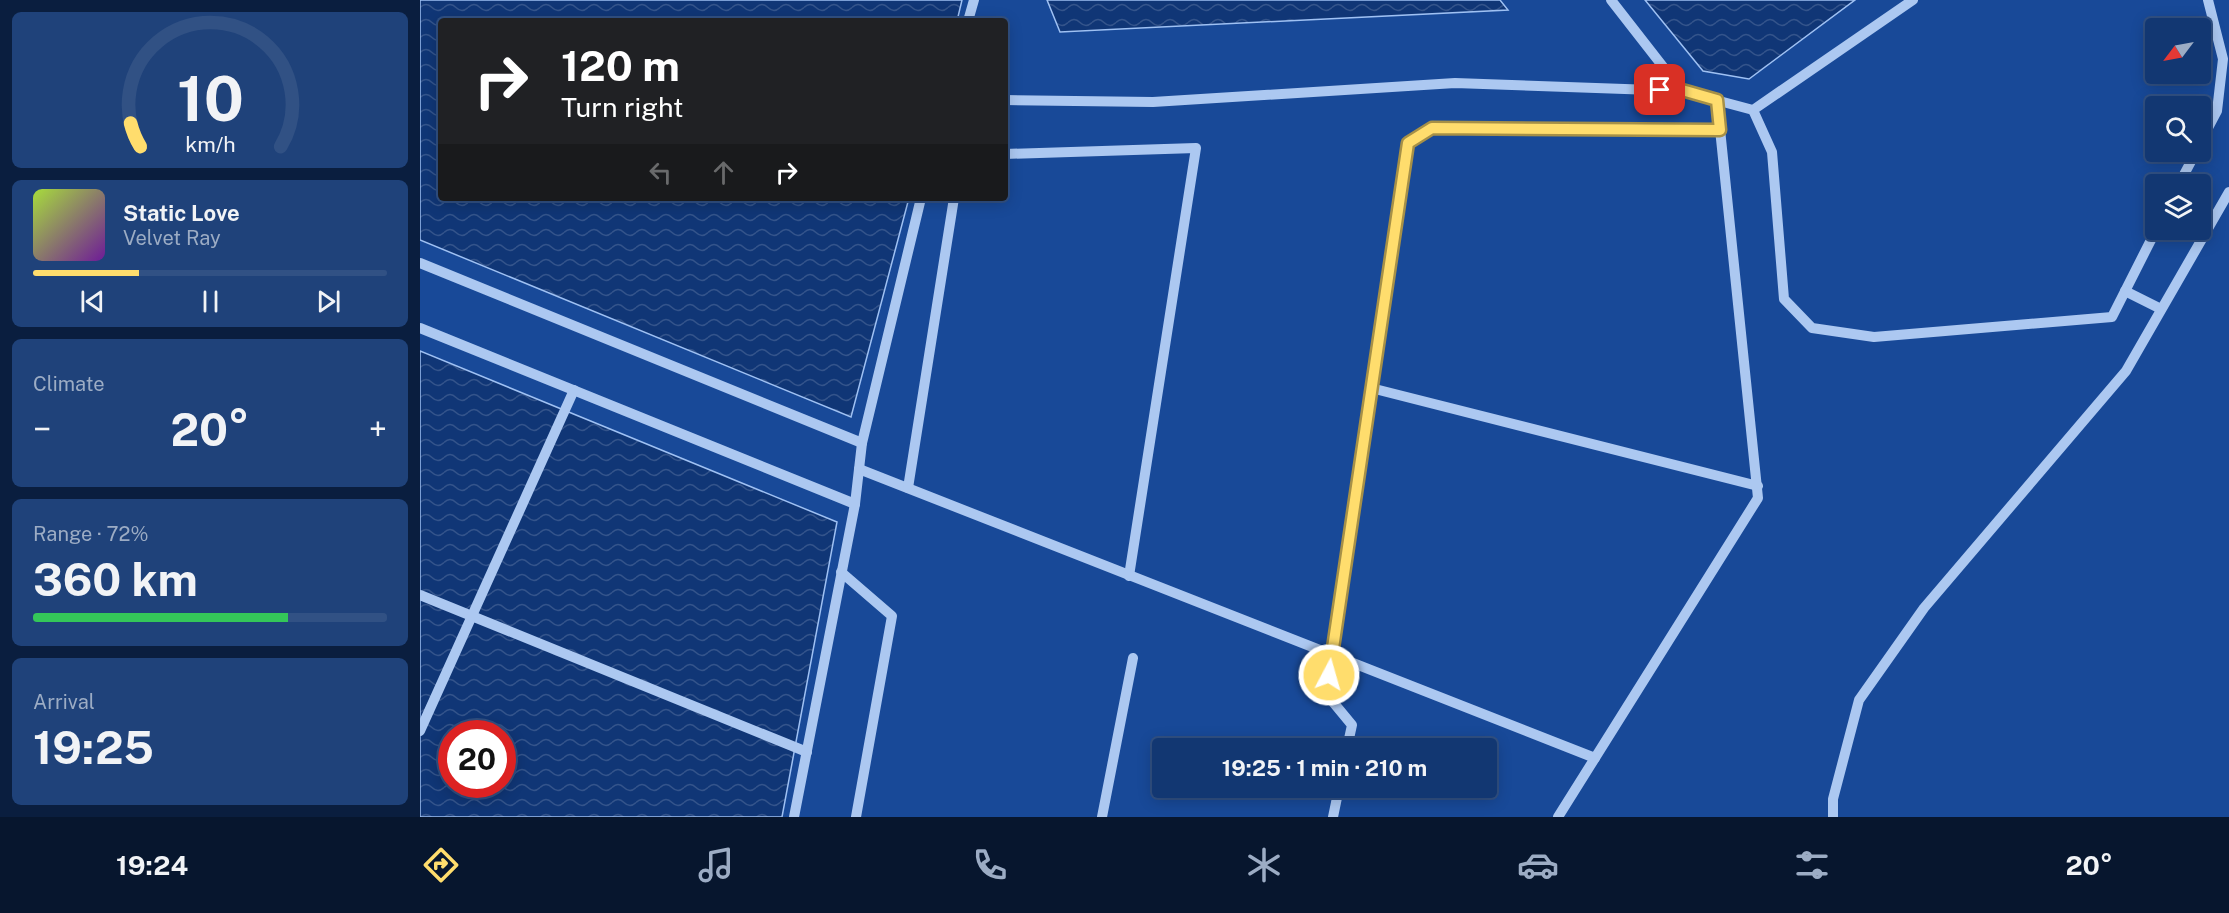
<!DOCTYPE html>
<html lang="en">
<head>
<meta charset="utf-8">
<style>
	body { margin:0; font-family:"Public Sans",sans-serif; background:#1f427a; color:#f1f3f6; height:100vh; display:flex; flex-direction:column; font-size:22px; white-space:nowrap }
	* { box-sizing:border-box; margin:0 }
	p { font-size:20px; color:#9cacc4 }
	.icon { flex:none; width:33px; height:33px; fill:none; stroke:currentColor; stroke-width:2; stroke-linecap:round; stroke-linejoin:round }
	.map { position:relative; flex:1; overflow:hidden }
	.sheet { display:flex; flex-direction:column; gap:12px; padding:12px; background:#0a1e3f; width:420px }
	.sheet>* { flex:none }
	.guide { position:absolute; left:18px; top:18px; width:570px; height:183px; border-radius:6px; box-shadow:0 3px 15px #0003,0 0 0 2px #315184; background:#202124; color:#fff; overflow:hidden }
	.needle { width:39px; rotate:238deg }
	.buttons { position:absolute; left:1725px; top:18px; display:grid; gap:12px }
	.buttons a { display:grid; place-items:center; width:66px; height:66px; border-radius:6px; background:#123772; box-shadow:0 3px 15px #0003,0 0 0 2px #315184; font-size:30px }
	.speed { position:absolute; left:18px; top:720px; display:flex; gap:12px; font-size:30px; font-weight:700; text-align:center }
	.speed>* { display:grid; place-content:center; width:78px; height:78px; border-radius:50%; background:#123772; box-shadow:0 3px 15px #0003,0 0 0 2px #315184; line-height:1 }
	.speed .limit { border:9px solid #d22; background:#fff; color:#111 }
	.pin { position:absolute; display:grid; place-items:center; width:51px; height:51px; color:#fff; margin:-26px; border-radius:12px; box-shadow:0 3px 9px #0006 }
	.me { position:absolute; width:66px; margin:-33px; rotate:6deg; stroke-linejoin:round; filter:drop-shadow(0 0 4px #0008) }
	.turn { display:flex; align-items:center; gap:21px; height:126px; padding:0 24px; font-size:27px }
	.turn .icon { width:78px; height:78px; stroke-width:2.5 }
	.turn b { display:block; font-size:42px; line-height:51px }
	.lanes { display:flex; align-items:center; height:57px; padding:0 24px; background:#0003; justify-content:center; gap:30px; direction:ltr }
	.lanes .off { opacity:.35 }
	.big { font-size:45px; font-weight:700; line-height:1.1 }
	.sheet .tile { flex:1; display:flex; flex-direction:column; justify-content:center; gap:9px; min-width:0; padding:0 21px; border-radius:9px; background:#1f427a }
	.sheet .dial { align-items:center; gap:0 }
	.dial svg { height:156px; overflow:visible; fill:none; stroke:#315184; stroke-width:7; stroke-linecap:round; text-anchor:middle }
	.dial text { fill:#f1f3f6; stroke:none }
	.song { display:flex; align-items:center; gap:18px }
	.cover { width:72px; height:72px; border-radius:9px; background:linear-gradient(135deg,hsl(80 70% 55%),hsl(280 70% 35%)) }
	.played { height:6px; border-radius:3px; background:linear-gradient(90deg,#ffdd6d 30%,#315184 30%) }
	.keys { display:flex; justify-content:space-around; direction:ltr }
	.heat { display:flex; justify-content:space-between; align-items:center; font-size:33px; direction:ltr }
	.charge { height:9px; border-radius:4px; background:linear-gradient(90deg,#34c759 72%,#315184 0) }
	.trip { position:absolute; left:732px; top:738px; width:345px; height:60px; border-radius:6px; background:#123772; box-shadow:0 3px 15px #0003,0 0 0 2px #315184; font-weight:700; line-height:60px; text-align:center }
	.tabs { display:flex; height:96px; justify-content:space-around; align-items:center; background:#07162e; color:#9cacc4 }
	.tabs .icon { width:42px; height:42px }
	.tabs .active { color:#ffdd6d }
	.tabs b { font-size:27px; color:#f1f3f6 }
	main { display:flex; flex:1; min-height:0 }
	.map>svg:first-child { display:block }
</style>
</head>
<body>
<main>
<section class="sheet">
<div class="tile dial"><svg viewBox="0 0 100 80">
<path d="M14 69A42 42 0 1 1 86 69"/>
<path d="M14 69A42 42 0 0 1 9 57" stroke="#ffdd6d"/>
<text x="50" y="56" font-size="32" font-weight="700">10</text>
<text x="50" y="72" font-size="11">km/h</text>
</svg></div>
<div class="tile">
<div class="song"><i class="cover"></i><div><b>Static Love</b><p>Velvet Ray</p></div></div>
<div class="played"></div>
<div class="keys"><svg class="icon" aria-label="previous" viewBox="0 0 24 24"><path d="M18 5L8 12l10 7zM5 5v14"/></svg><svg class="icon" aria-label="pause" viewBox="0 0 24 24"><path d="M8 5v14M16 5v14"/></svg><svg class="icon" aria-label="next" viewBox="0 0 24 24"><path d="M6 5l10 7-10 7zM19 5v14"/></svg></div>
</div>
<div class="tile"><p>Climate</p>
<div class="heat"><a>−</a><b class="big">20°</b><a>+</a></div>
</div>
<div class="tile"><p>Range · 72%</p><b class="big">360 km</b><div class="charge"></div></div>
<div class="tile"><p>Arrival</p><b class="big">19:25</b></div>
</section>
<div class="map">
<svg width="1809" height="817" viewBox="0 0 1809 817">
	<defs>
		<pattern id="water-waves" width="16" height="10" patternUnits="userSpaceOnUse" patternTransform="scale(1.5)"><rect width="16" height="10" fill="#103676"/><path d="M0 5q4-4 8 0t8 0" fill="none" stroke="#34548b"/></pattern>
	</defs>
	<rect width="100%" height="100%" fill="#184998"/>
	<g fill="url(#water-waves)" stroke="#9fc1f3" stroke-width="1.5" fill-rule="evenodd">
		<path d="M0 0H542L537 21H21V198H489L431 417 0 240Z"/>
		<path d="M627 0H1080L1088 10 640 32Z"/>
		<path d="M1225 0H1435L1329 79 1283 71Z"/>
		<path d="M0 351 417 522 362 817H0ZM32 734H82V784H32Z"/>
	</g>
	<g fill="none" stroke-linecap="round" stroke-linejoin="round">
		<g stroke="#acc8f1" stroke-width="10">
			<path d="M1191 0 1262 91"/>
			<path d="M548 21 554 0"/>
			<path d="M585 100 733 102 1035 83 1262 91 1333 110 1493 0"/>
			<path d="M1333 110 1352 152 1364 299 1392 328 1454 337 1692 317 1736 230"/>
			<path d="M1780 143 1797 111 1803 59 1788 0"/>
			<path d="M585 154 776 148 709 576"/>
			<path d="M1759 184 1776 152"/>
			<path d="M0 263 442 443"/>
			<path d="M1705 291 1741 309"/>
			<path d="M0 328 435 504"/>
			<path d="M951 388 1338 486"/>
			<path d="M439 469 1175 758"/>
			<path d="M488 488 534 198"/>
			<path d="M421 572 472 616 436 817"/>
			<path d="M0 595 387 752"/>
			<path d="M0 731 154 390"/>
			<path d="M927 748 932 725 908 696 911 655 988 143 1012 128 1300 131"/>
			<path d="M374 817 435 504 442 443 501 198"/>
			<path d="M682 817 713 658"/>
			<path d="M913 817 919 788"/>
			<path d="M1138 817 1338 498 1297 100"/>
			<path d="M1413 817V799L1439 700 1504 608 1706 371 1809 192"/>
		</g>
	</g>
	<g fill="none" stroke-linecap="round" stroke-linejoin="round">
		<g stroke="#a69047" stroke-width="15">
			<path id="route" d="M909 675 988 143 1012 128 1300 130 1297 100 1262 90H1240"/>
		</g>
		<use href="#route" stroke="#ffdd6d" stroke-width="10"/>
	</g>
</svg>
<div class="buttons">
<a><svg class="needle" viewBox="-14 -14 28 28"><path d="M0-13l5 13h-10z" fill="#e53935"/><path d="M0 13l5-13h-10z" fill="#9cacc4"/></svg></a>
<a><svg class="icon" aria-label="search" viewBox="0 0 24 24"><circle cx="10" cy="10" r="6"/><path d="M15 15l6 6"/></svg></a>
<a><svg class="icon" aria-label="layers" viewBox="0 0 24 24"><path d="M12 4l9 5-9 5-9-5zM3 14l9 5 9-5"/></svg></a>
</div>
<div class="speed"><div class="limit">20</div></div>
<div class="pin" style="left:1240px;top:90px;background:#d93025"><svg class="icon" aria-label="arrive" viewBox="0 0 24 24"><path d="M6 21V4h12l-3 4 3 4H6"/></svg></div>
<svg class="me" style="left:909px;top:675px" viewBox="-20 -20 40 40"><circle r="17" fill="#ffdd6d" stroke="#fff" stroke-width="3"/><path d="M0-11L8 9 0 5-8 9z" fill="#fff"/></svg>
<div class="trip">19:25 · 1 min · 210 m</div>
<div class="guide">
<div class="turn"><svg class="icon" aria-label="right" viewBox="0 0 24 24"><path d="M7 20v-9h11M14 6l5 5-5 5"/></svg><div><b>120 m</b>Turn right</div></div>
<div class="lanes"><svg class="icon off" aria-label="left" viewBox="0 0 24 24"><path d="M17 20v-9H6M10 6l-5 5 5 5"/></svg><svg class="icon off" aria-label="ahead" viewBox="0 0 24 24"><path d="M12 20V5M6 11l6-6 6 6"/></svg><svg class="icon" aria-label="right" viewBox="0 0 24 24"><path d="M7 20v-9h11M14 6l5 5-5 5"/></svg></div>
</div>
</div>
</main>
<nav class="tabs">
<b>19:24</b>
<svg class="icon active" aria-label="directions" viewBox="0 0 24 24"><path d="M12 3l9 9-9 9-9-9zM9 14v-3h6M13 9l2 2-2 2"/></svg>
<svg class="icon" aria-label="music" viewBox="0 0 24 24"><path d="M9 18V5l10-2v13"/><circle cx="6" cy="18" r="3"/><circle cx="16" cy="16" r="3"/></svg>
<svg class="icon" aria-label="phone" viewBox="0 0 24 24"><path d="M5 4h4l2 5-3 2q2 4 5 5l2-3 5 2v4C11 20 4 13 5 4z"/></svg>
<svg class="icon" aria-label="climate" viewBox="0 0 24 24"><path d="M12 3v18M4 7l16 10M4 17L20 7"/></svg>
<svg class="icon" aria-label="car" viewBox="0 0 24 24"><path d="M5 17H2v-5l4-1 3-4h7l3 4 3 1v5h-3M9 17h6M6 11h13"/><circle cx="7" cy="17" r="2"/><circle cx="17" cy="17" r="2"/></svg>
<svg class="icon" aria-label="filters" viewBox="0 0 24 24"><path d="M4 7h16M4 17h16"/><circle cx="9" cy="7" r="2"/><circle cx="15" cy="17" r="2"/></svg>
<b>20°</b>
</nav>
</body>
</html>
